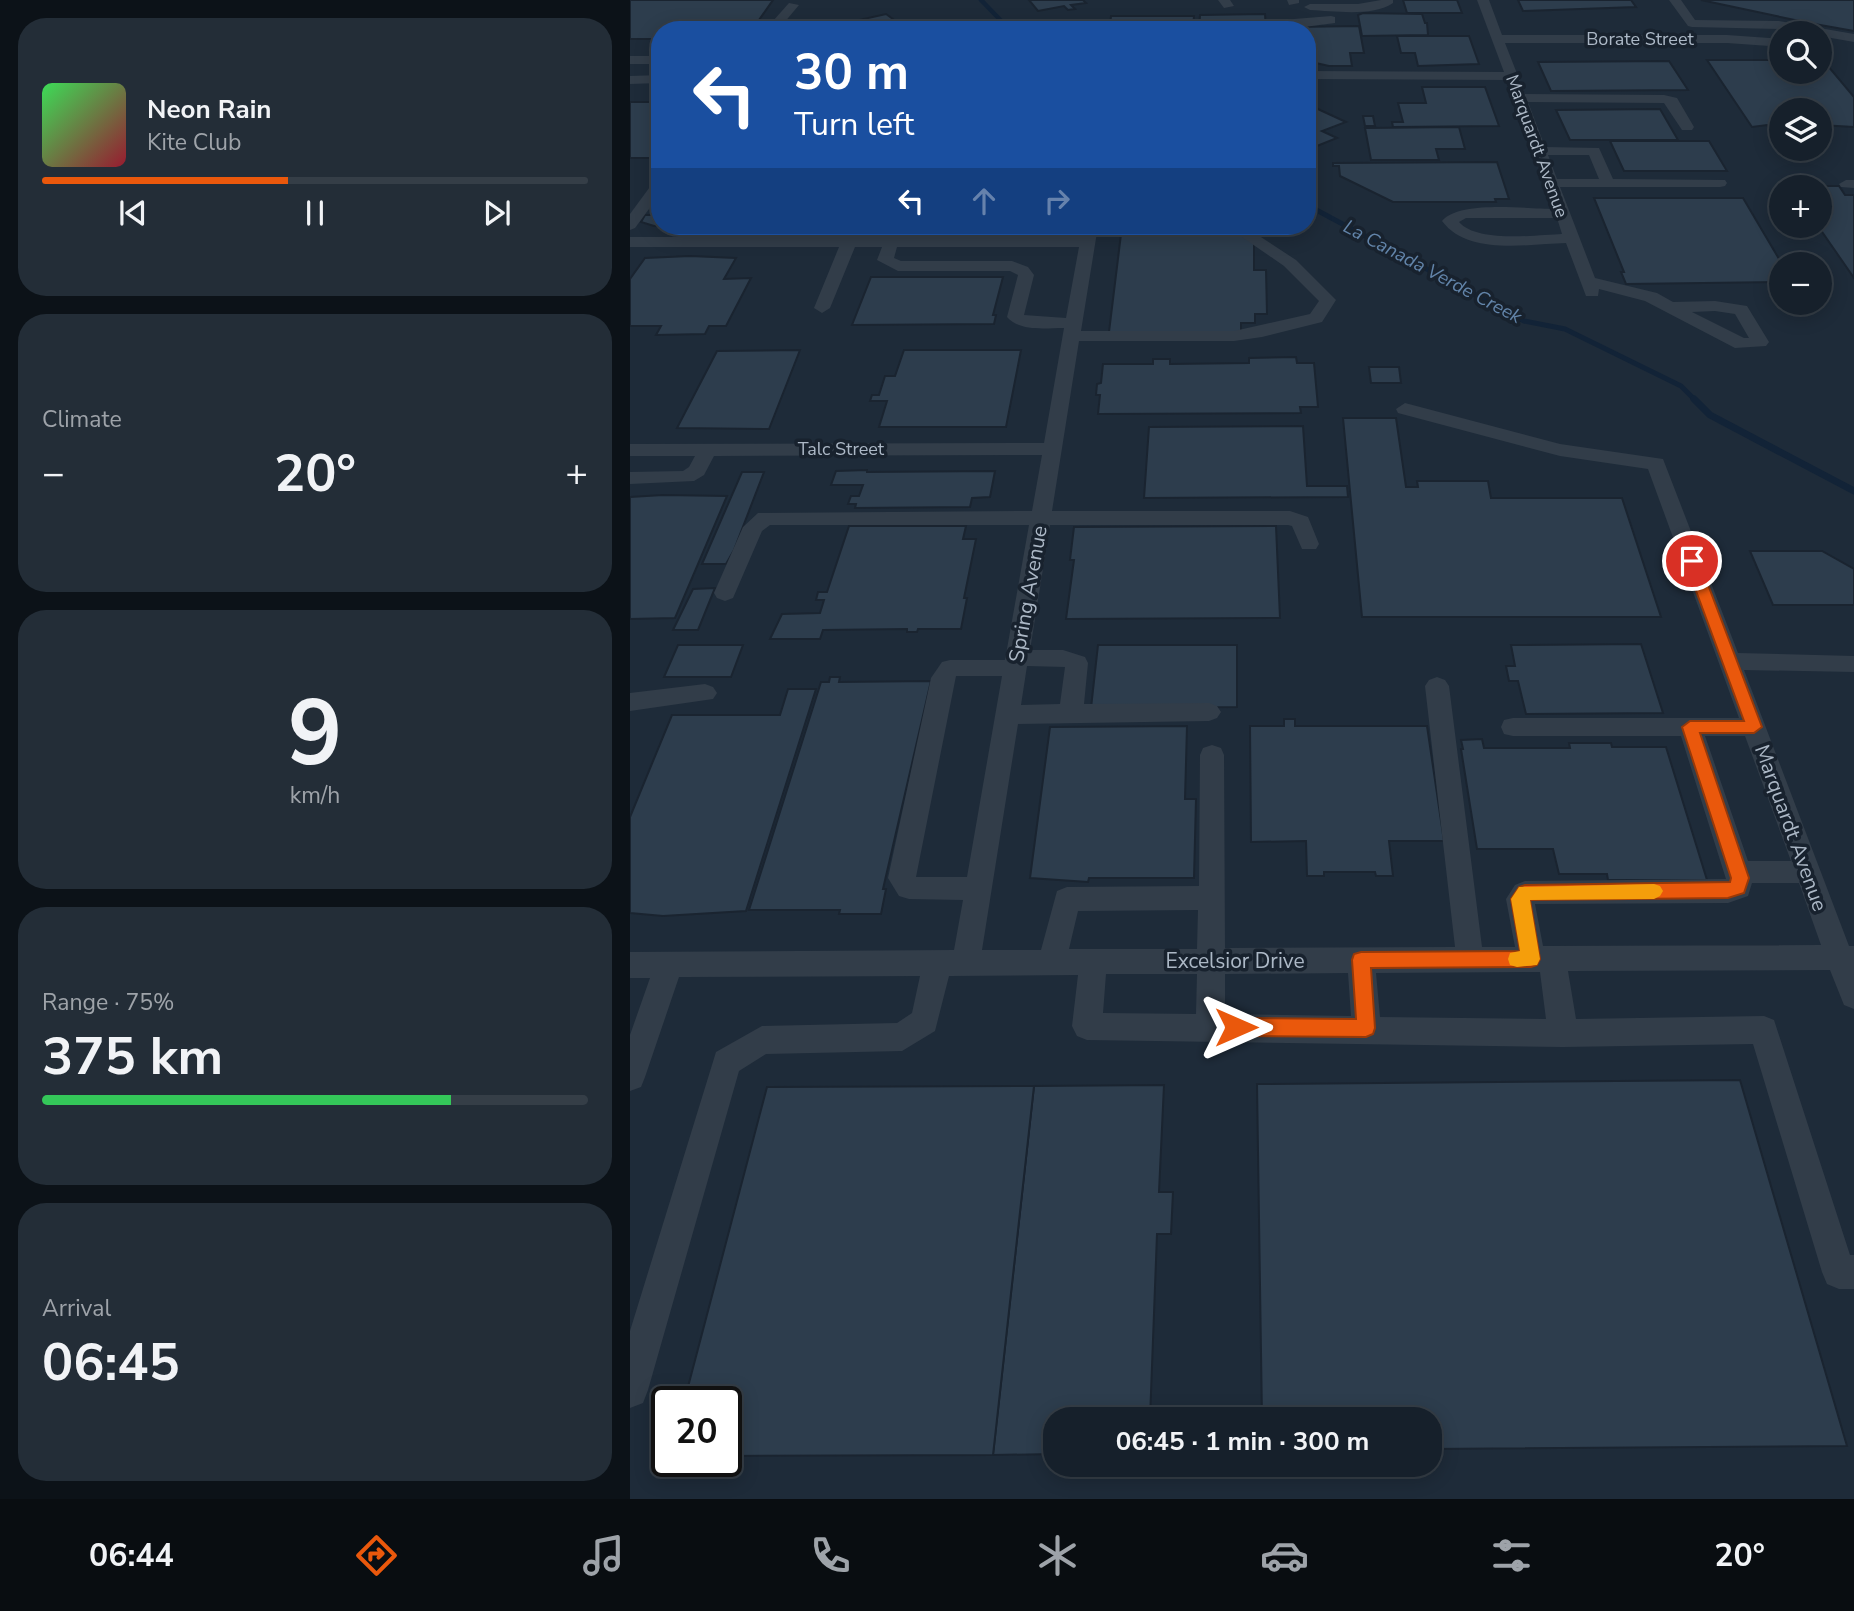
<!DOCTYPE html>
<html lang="en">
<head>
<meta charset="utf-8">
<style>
	body { margin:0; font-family:"Nunito Sans",sans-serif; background:#232d37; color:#f1f3f6; height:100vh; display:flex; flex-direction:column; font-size:26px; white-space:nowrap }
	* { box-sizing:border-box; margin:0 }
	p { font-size:23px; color:#9ea3a9 }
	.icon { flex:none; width:38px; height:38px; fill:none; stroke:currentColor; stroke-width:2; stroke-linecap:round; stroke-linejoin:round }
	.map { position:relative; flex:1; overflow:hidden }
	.drawer { display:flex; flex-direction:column; gap:18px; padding:18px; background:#0c1218; width:630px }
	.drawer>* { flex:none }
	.banner { position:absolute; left:21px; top:21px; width:665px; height:214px; border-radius:28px; box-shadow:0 4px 18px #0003,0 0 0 2px #353e47; background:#1a4fa0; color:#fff; overflow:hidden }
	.controls { position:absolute; left:1139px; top:21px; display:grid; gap:14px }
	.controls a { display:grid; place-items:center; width:63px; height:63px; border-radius:50%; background:#16202b; box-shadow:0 4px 18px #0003,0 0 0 2px #353e47; font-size:35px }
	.speed { position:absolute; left:21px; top:1386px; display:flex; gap:14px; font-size:35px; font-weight:700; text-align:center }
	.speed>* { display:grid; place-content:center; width:91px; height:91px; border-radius:50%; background:#16202b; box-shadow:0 4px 18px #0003,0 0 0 2px #353e47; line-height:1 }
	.speed .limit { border:4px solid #111; border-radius:10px; background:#fff; color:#111 }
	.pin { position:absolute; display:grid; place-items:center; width:60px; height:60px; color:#fff; margin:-30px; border:4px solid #fff; border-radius:50%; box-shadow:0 2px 7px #0007 }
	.me { position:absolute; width:77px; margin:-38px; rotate:90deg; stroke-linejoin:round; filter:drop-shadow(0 0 5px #0008) }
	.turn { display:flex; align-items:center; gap:24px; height:147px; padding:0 28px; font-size:32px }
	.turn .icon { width:91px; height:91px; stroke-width:2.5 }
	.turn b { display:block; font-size:49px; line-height:60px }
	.lanes { display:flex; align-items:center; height:66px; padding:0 28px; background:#0003; justify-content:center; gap:35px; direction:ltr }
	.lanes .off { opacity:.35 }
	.big { font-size:52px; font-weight:700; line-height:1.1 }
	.drawer .tile { flex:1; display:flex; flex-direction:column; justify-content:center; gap:10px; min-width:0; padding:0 24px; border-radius:28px; background:#232d37 }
	.drawer .dial { align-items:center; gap:0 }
	.dial b { font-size:91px; line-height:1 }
	.song { display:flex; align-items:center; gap:21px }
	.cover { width:84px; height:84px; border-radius:10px; background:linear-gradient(135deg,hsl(130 70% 55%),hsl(350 70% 35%)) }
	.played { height:7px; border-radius:4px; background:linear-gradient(90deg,#ea580c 45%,#353e47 45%) }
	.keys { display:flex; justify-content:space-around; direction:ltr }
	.heat { display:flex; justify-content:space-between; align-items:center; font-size:38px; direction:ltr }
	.charge { height:10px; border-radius:5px; background:linear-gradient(90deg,#34c759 75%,#353e47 0) }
	.trip { position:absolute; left:413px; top:1407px; width:399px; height:70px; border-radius:28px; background:#16202b; box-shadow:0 4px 18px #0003,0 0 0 2px #353e47; font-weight:700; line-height:70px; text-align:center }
	.menu { display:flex; height:112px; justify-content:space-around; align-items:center; background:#090d11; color:#9ea3a9 }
	.menu .icon { width:49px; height:49px }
	.menu .selected { color:#ea580c }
	.menu b { font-size:32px; color:#f1f3f6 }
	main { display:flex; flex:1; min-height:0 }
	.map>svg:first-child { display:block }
</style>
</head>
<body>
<main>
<section class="drawer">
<div class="tile">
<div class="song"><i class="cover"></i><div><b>Neon Rain</b><p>Kite Club</p></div></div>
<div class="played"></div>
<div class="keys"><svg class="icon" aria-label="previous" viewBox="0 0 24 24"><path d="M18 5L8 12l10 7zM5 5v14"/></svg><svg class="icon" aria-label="pause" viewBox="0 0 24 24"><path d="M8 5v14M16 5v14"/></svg><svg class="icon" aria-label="next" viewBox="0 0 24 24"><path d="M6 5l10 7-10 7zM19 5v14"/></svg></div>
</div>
<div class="tile"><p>Climate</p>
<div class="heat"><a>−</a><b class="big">20°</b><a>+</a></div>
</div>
<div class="tile dial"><b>9</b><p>km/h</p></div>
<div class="tile"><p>Range · 75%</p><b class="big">375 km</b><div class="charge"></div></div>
<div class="tile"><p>Arrival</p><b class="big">06:45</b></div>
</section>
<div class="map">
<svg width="1224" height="1499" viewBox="0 0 1224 1499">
	<rect width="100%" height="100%" fill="#1e2b39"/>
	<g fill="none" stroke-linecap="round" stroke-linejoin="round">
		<path stroke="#122337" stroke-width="4.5" d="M351 0 380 30"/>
		<path stroke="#122337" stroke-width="5" d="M677 205 894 321 935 329 1051 386 1066 401"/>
		<path stroke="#122337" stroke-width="7" d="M1064 399 1080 415 1224 491"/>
	</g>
	<g fill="#2d3d4d" stroke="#1a2430" stroke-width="2">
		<path d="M0 0H143L122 30H30V39H0Z"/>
		<path d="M399 0H453L456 3 441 5 445 9 438 10 434 6 408 11Z"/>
		<path d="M773 0H827L832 13H777Z"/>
		<path d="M888 0H1001L1006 7 893 11Z"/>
		<path d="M1071 0H1224V31L1179 23Z"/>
		<path d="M733 13 792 14 795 23H797L798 35 732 36 728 15Z"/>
		<path d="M256 14 278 30 165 29 184 25 189 29Z"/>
		<path d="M635 14 636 30H569L570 15Z"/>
		<path d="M481 16H564L563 28 566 30 466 28 467 24 480 25Z"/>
		<path d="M729 26 734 53H720L722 66H699L677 61V30H664L663 27Z"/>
		<path d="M767 36H839L849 64 788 66 785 53H771Z"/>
		<path d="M1077 60H1152V72H1190V60H1193L1224 97V127L1190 125V110H1152V130H1140L1137 125 1122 127Z"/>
		<path d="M1039 61 1058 90 921 91 908 62Z"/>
		<path d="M792 87H855L869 126 763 127 762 122H773L768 103H796Z"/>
		<rect x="0" y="102" width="30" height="56"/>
		<path d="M677 104 716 122 692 131 707 138 677 150Z"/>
		<path d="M1030 109 1048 140H940L926 110Z"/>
		<path d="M733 116H743L745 126H735Z"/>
		<path d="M829 127 835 149H806L809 160H741L735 128Z"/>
		<path d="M980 141H1079L1097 171H994Z"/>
		<path d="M867 162 879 199H865L866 202H763L710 176 709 166H703V163Z"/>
		<path d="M1190 186H1209L1215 195H1224V278L1188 226 1190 195H1196Z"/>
		<path d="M28 197H30V226H45H24L11 222 15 215H21L29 203H23Z"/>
		<path d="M964 198H1113L1152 264V282L996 284 991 272H994Z"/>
		<path d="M492 226H600L624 239V270H636L637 314H625V323H611V332H479Z"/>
		<path d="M60 256 106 258 94 279 121 278 96 326H79L75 334 26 335 31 326H0V279L15 258Z"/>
		<path d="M241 277H373L363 315H366L364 324 222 325Z"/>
		<path d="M170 350 139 429 47 428 87 351Z"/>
		<path d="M274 350H391L376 427H249L257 401H240L242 395H249L255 376H265Z"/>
		<path d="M666 357 667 363H684L688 407H670L671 413 468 414 470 395H466L467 384 471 383 473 364H523V359H540V364L619 363V358Z"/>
		<path d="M739 367H769L771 383H741Z"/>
		<path d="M713 418H766L776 487H788L787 481H858L861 498H992L1031 617H732Z"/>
		<path d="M673 426 677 486H717L718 497 514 498 519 427Z"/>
		<path d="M237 470V472L365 471 360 497 342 498 340 507 225 508 226 504H218L221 496H229L233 485H201L206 471Z"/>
		<path d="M112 472H134L104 550 96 564H72Z"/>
		<path d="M33 495 97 496 45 618 0 619V497Z"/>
		<path d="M219 526H336L333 539H346L334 598H337L331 629H288L287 632H277V629L193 630 190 639H140L152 614 190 613 194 600H186L188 592H197Z"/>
		<path d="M646 526 650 618 436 619 444 560H440L444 527Z"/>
		<path d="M1120 551H1192L1224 569V605H1143Z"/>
		<path d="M85 588 68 630H43L63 589Z"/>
		<path d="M1011 644 1033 713 896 714 888 681H879L876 666H885L881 645Z"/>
		<path d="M48 645H113L101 677H34Z"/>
		<path d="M468 645H607V707L461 708Z"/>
		<path d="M200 677H210L209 682 301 681 253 889H256L251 914H209L210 910H119L191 682H199Z"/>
		<path d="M158 689H186L116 911 33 916 0 913V817L42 715H150Z"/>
		<path d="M654 719H665V726H797L814 841H759L763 876H746L745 872H694V876H677L676 841 621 842 620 726H654Z"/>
		<path d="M557 726 555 799H566L564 878H459L458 882 400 878 420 727Z"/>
		<path d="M852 739 854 748H940L939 743H981L982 747H1036L1077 880H978L977 874H929L923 849H847L831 749H833L831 740Z"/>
		<path d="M1110 1080 1217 1446 800 1449V1419H632L627 1084Z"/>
		<path d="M534 1085 529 1192H543L541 1234H527L520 1419H425V1454L363 1455 404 1086Z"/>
		<path d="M404 1086 363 1455 96 1456V1402H54L137 1087Z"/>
	</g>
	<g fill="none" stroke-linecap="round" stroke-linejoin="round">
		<g fill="#323d49" fill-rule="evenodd">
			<path d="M588 0H600L604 6 594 8Z"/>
			<path d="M657 0H669V3L659 5Z"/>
			<path d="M751 0H763V3C743 17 704 11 680 10L674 7 680 4H728Z"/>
			<path d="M847 0H859L872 35H1097L1152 39V47L1097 43H875L895 94 1034 95 1047 98 1064 127 1062 130H1052L1034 103 898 102 915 147 969 148 983 179 1095 180 1097 183 1095 186 1090 187H930L965 278 1027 293 1043 302 1085 301 1117 306 1139 342 1136 346 1105 348 1015 301 969 289 968 296H956L936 243C898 244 838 256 812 221 830 200 896 209 924 209L876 80 677 79V71L874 72ZM918 155H959L969 179H927ZM836 218H927L932 234C906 235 847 243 829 222ZM1085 311 1105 314 1119 338H1114L1062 312Z"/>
			<path d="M1039 0H1051L1065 20 1149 21 1224 34V42L1190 36V33L1149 29 1062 27 1058 26Z"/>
			<path d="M159 3 169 5 148 30H135Z"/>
			<path d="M701 16 705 17V23L651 30 652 20Z"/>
			<rect x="0" y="56" width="30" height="8"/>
			<path d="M30 75V83L0 84V76Z"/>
			<path d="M30 179V194L5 228 0 230V214L25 180Z"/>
			<path d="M1216 180H1224V188L1211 187 1209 184Z"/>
			<path d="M452 226H468L451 331H604L680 314 689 301 654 266 596 226H614L666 260 706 300 692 322 632 337 604 341H449L422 511H660L678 517 689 544 686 549H672L662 526 658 525H420L400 650H433L455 657 458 663 454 704 579 703 587 706 591 712 587 718 579 721 388 724 352 950H411L427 891 437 887 569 886 570 755 573 748 582 745 591 748 594 755 595 948 825 947 795 686 799 680 807 677 815 680 819 686 852 947H885L876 899 885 885 895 881 1096 879 1051 736H883L874 734 871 727 874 720 883 718H1109L1018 469 930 456 768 413 766 409 775 403 930 444 1033 459 1108 653 1224 656V672L1114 670 1219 946H1224V1009L1214 1005 1200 970 938 971 946 1019 1134 1016 1144 1020 1220 1255H1224V1289H1209L1197 1284 1192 1272 1123 1044 933 1047 457 1040 447 1036 442 1026 448 975 319 976 305 1031 272 1051 136 1054 109 1071 18 1390 13 1403 0 1408V1331L86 1052 132 1026 267 1023 282 1013 290 976 49 977 15 1077 11 1087 0 1091V1035L20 978H0V952L324 950 333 900 279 899 269 896 258 878 301 678 312 662 320 660H375L399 525H140L132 531 103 598 95 601 87 598 84 593 113 527 128 513 402 511 412 455 84 456 74 475 64 481 0 484V472L53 471 59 467 65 456H0V444L414 443 434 328C415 328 390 332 377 317L388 275 380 271H268L247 260 252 247H225L200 308 192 313 184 308 209 247H0V237H450ZM267 247H449L436 318 394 315 404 275 398 267 382 261H271L264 258ZM397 666 435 667 430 704 391 705ZM326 676H372L337 877H286ZM1075 736H1115L1161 861H1118ZM1122 883H1169L1191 945 913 946 905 904 1098 903 1118 896ZM568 910 567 949H439L448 911ZM910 972 916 1019 750 1017 746 973ZM718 973 721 1016 595 1014V974ZM476 974H567L566 1014 473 1013Z"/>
			<path d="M75 684 83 687 87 693 83 699 0 711V693Z"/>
		</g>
	</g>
	<path fill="#ea580c" stroke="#983908" stroke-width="2" d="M1062 556 1069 561 1132 727 1124 733H1070L1119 878 1114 893 1098 898 900 900 910 959 907 965 901 967 741 968 745 1028 743 1034 736 1037 606 1036 599 1034 596 1027 599 1021 606 1018 726 1019 722 960 724 954 731 952 890 951 881 899 889 887 895 885 1100 882 1101 878 1052 727 1060 721H1114L1055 561Z"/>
	<path fill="#f59e0b" d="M1024 884 1030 886 1033 891 1030 896 1024 899 900 900 910 959 907 965 887 967 880 965 878 959 880 953 890 951 881 899 889 887Z"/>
	<g text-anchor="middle" stroke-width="7" stroke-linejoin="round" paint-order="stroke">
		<g font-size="18" fill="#acb8c6" stroke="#18222e">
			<text x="1010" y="45">Borate Street</text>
			<text transform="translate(907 146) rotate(70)" y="6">Marquardt Avenue</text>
			<text x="211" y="455">Talc Street</text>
		</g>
		<g font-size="19" font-style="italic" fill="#6284a9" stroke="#18222e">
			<text transform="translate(803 271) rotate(28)" y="7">La Canada Verde Creek</text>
		</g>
		<g font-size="21" fill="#acb8c6" stroke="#18222e">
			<text transform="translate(398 594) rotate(-80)" y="7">Spring Avenue</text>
			<text transform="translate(1161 828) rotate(70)" y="7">Marquardt Avenue</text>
			<text x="605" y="968">Excelsior Drive</text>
		</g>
	</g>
</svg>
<div class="controls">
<a><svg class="icon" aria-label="search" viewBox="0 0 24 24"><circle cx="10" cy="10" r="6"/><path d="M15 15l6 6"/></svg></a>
<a><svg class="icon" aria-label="layers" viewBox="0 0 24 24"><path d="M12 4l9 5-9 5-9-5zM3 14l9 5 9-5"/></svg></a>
<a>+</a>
<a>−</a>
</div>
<div class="speed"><div class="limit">20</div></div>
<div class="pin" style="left:1062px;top:561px;background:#d93025"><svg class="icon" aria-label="arrive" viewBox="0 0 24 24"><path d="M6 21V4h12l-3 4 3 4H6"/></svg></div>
<svg class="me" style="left:606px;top:1027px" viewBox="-20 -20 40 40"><path d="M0-17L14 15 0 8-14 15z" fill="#ea580c" stroke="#fff" stroke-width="4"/></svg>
<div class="trip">06:45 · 1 min · 300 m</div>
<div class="banner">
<div class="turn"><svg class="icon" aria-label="left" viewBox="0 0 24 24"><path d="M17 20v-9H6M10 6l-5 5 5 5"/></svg><div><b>30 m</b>Turn left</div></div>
<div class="lanes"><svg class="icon" aria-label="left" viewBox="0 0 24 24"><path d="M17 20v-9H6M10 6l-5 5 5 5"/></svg><svg class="icon off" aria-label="ahead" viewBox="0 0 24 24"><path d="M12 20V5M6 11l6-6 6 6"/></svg><svg class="icon off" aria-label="right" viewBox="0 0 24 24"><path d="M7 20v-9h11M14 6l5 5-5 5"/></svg></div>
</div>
</div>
</main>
<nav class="menu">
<b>06:44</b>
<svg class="icon selected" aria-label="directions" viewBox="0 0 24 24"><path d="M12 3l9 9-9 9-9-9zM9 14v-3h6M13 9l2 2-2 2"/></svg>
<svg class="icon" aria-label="music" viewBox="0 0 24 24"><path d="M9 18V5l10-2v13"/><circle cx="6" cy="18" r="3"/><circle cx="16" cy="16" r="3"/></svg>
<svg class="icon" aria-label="phone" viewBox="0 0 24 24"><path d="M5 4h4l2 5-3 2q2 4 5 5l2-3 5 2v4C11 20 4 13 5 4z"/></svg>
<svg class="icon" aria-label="climate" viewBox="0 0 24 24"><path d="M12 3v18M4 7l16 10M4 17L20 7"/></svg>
<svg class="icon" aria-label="car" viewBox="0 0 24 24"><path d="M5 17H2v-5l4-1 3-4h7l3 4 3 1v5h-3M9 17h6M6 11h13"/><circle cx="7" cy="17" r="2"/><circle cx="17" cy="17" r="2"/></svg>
<svg class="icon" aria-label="filters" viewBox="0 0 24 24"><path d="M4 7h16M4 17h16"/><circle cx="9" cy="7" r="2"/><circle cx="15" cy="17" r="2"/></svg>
<b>20°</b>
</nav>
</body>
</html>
